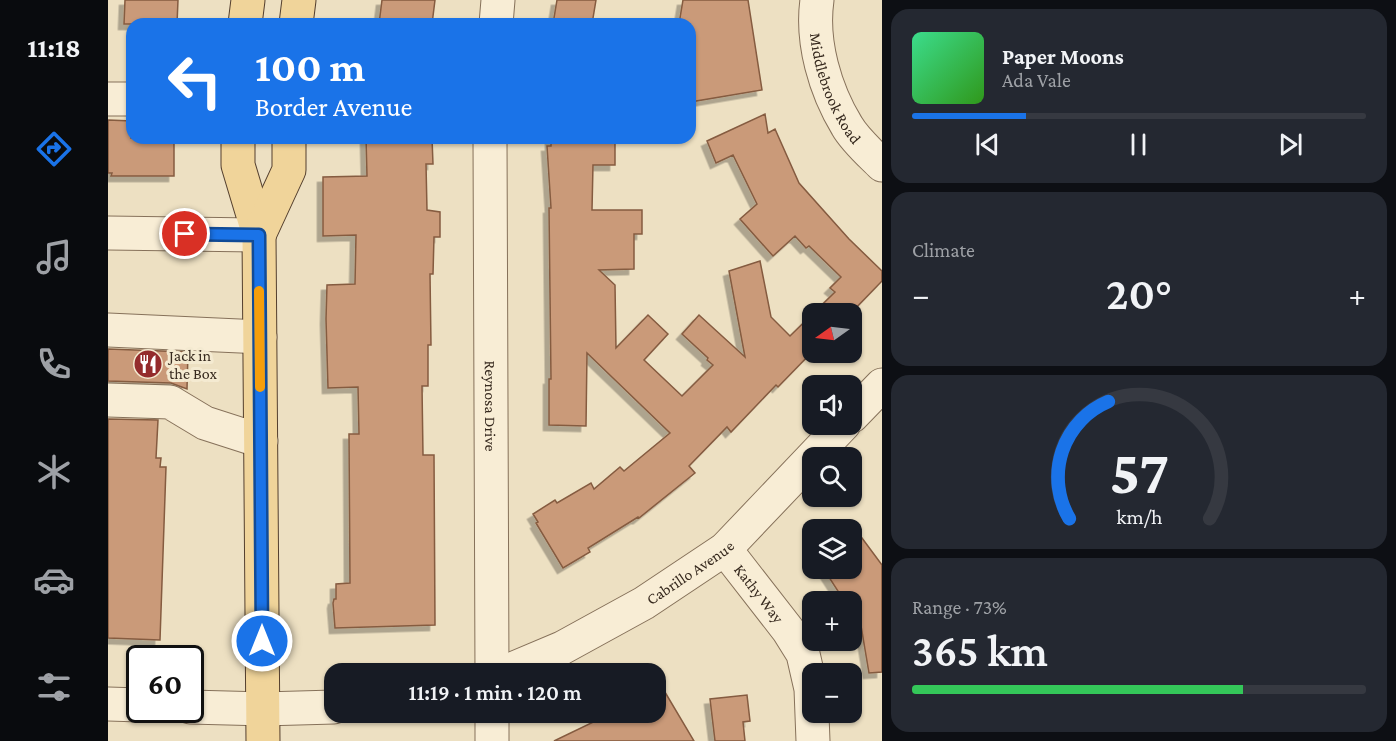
<!DOCTYPE html>
<html lang="en">
<head>
<meta charset="utf-8">
<style>
	body { margin:0; font-family:"Crimson Pro",serif; background:#242831; color:#f1f3f6; height:100vh; display:flex; flex-direction:column; font-size:22px; white-space:nowrap }
	* { box-sizing:border-box; margin:0 }
	p { font-size:20px; color:#9ea1a6 }
	.icon { flex:none; width:33px; height:33px; fill:none; stroke:currentColor; stroke-width:2; stroke-linecap:round; stroke-linejoin:round }
	.map { position:relative; flex:1; overflow:hidden }
	.sheet { display:flex; flex-direction:column; gap:9px; padding:9px; background:#0d0f14; width:514px }
	.sheet>* { flex:none }
	.guide { position:absolute; left:18px; top:18px; width:570px; height:126px; border-radius:18px; box-shadow:0 2px 4px #0004; background:#1a73e8; color:#fff; overflow:hidden }
	.needle { width:39px; rotate:256deg }
	.controls { position:absolute; left:694px; top:303px; display:grid; gap:12px }
	.controls a { display:grid; place-items:center; width:60px; height:60px; border-radius:12px; background:#171b24; box-shadow:0 2px 4px #0004; font-size:30px }
	.speed { position:absolute; left:18px; top:645px; display:flex; gap:12px; font-size:30px; font-weight:700; text-align:center }
	.speed>* { display:grid; place-content:center; width:78px; height:78px; border-radius:50%; background:#171b24; box-shadow:0 2px 4px #0004; line-height:1 }
	.speed .limit { border:3px solid #111; border-radius:9px; background:#fff; color:#111 }
	.pin { position:absolute; display:grid; place-items:center; width:51px; height:51px; color:#fff; margin:-26px; border:3px solid #fff; border-radius:50%; box-shadow:0 2px 6px #0007 }
	.me { position:absolute; width:66px; margin:-33px; rotate:0deg; stroke-linejoin:round; filter:drop-shadow(0 0 4px #0008) }
	.turn { display:flex; align-items:center; gap:21px; height:126px; padding:0 30px; font-size:27px }
	.turn .icon { width:78px; height:78px; stroke-width:2.5 }
	.turn b { display:block; font-size:42px; line-height:51px }
	.big { font-size:45px; font-weight:600; line-height:1.1 }
	.sheet .tile { flex:1; display:flex; flex-direction:column; justify-content:center; gap:9px; min-width:0; padding:0 21px; border-radius:18px; background:#242831 }
	.sheet .dial { align-items:center; gap:0 }
	.dial svg { height:156px; overflow:visible; fill:none; stroke:#363941; stroke-width:7; stroke-linecap:round; text-anchor:middle }
	.dial text { fill:#f1f3f6; stroke:none }
	.song { display:flex; align-items:center; gap:18px }
	.cover { width:72px; height:72px; border-radius:9px; background:linear-gradient(135deg,hsl(150 70% 55%),hsl(110 70% 35%)) }
	.played { height:6px; border-radius:3px; background:linear-gradient(90deg,#1a73e8 25%,#363941 25%) }
	.keys { display:flex; justify-content:space-around; direction:ltr }
	.heat { display:flex; justify-content:space-between; align-items:center; font-size:33px; direction:ltr }
	.charge { height:9px; border-radius:4px; background:linear-gradient(90deg,#34c759 73%,#363941 0) }
	.trip { position:absolute; left:216px; top:663px; width:342px; height:60px; border-radius:18px; background:#171b24; box-shadow:0 2px 4px #0004; font-weight:600; line-height:60px; text-align:center }
	main { display:flex; flex:1; min-height:0 }
	.menu { display:flex; flex-direction:column; width:108px; justify-content:space-around; align-items:center; background:#090b0e; color:#9ea1a6 }
	.menu .icon { width:42px; height:42px }
	.menu .selected { color:#1a73e8 }
	.menu b { font-size:27px; color:#f1f3f6 }
	.map>svg:first-child { display:block }
</style>
</head>
<body>
<main>
<nav class="menu">
<b>11:18</b>
<svg class="icon selected" aria-label="directions" viewBox="0 0 24 24"><path d="M12 3l9 9-9 9-9-9zM9 14v-3h6M13 9l2 2-2 2"/></svg>
<svg class="icon" aria-label="music" viewBox="0 0 24 24"><path d="M9 18V5l10-2v13"/><circle cx="6" cy="18" r="3"/><circle cx="16" cy="16" r="3"/></svg>
<svg class="icon" aria-label="phone" viewBox="0 0 24 24"><path d="M5 4h4l2 5-3 2q2 4 5 5l2-3 5 2v4C11 20 4 13 5 4z"/></svg>
<svg class="icon" aria-label="climate" viewBox="0 0 24 24"><path d="M12 3v18M4 7l16 10M4 17L20 7"/></svg>
<svg class="icon" aria-label="car" viewBox="0 0 24 24"><path d="M5 17H2v-5l4-1 3-4h7l3 4 3 1v5h-3M9 17h6M6 11h13"/><circle cx="7" cy="17" r="2"/><circle cx="17" cy="17" r="2"/></svg>
<svg class="icon" aria-label="filters" viewBox="0 0 24 24"><path d="M4 7h16M4 17h16"/><circle cx="9" cy="7" r="2"/><circle cx="15" cy="17" r="2"/></svg>
</nav>
<div class="map">
<svg width="774" height="741" viewBox="0 0 774 741">
	<defs>
		<filter id="shadow"><feDropShadow dx="-5.5" dy="5.5" stdDeviation="0" flood-color="#0004"/></filter>
	</defs>
	<rect width="100%" height="100%" fill="#ede0c2"/>
	<g fill="#ca9a79" stroke="#855b40" stroke-width="1.5" filter="url(#shadow)">
		<path d="M17 0H70L69 24H16Z"/>
		<path d="M274 0H327L324 24H271Z"/>
		<path d="M449 0H488L484 24H445Z"/>
		<path d="M575 0H640L654 90 582 102V24H571Z"/>
		<path d="M657 114 660 133 667 129 691 183 741 239 774 271V281L742 314H705V351L670 387 668 385 623 432 619 427 581 466 587 473 531 518 530 517 480 548 482 552 455 568 428 523 430 522 425 514 447 500 449 503 483 483 486 489 512 467 516 471 562 433 479 353 478 426 441 425V379H443L441 208H443L439 146H443V138H507V165H485L484 210H534V234H526V269L491 270 507 285 508 348 540 315 560 334 536 360 574 396 605 365 599 360 600 358 574 334 591 315 637 357 621 271 652 261 663 317 682 336 727 292 722 288 733 277 701 246 698 248 687 236 665 256 632 219 649 204 625 155 608 163 599 141Z"/>
		<path d="M0 120 24 121 23 138H66V176H3L4 173H0Z"/>
		<path d="M258 138H324L325 164H318L319 210 332 212V237H326L325 274H322L323 345H320V386H314L315 455H326L327 625 227 628 225 603 226 599H228V584L242 583 241 434H251L250 387 220 388 218 319 219 285 247 284 248 235 215 236V177L259 176Z"/>
		<path d="M0 349 80 352 79 389 63 383 0 381Z"/>
		<path d="M0 419 50 420 48 458H53L52 467H58L52 640 0 638Z"/>
		<path d="M751 534 774 565V672L761 673 749 602H737L715 568H744V539Z"/>
		<path d="M548 677 586 741H446L506 712H548Z"/>
		<path d="M639 695 642 721 635 722 637 741H607L602 699Z"/>
	</g>
	<g fill="none" stroke-linecap="round" stroke-linejoin="round">
		<g stroke="#86715a" stroke-width="35">
			<g id="minor">
				<path id="s1" d="M709 0C703 42 717 90 739 126 747 140 762 153 774 165"/>
				<path d="M388 24 390 0"/>
				<path d="M0 99H24"/>
				<path id="s2" d="M382 138 384 674"/>
				<path d="M0 233 151 235"/>
				<path d="M0 330 152 337"/>
				<path d="M0 400 62 402 97 423 153 441"/>
				<path d="M744 416 774 385"/>
				<path id="s3" d="M617 549 680 630 695 654 703 689 705 741"/>
				<path id="s4" d="M392 674 454 648 536 603 617 549 736 424"/>
				<path d="M0 704 32 705"/>
				<path d="M82 707 155 709 226 707"/>
				<path d="M384 741V712"/>
			</g>
		</g>
		<g stroke="#543f2e" stroke-width="35">
			<g id="major">
				<path d="M137 24 140 0"/>
				<path d="M188 24 191 0"/>
				<path d="M130 138V165L151 235 155 741"/>
				<path d="M151 235 181 170V138"/>
			</g>
		</g>
		<use href="#minor" stroke="#f8edd5" stroke-width="33"/>
		<use href="#major" stroke="#f0d49a" stroke-width="33"/>
	</g>
	<g fill="none" stroke-linecap="round" stroke-linejoin="round">
		<g stroke="#114b97" stroke-width="15">
			<path id="route" d="M77 234 151 235 154 641"/>
		</g>
		<use href="#route" stroke="#1a73e8" stroke-width="10"/>
		<path stroke="#f59e0b" stroke-width="10" d="M151 291 152 387"/>
	</g>
	<defs>
		<g id="restaurant-disc" transform="scale(1.5)"><circle r="9.5" fill="#942b2c" stroke="#f4ead1"/><path d="M-5-6h1v4h1v-4h1v4h1v-4h1v5L-1.5 .5V6h-2V.5L-5-1ZM5-6V6H3V1.5H1.5Q1.5-4 5-6Z" fill="#fff"/></g>
	</defs>
	<g fill-rule="evenodd">
		<use href="#restaurant-disc" x="40" y="364"/>
	</g>
	<g text-anchor="middle" stroke-width="6" stroke-linejoin="round" paint-order="stroke">
		<g font-size="16" fill="#36291e" stroke="#f4ead1">
			<text dy="6" stroke="none"><textPath href="#s1" startOffset="92">Middlebrook Road</textPath></text>
			<text dy="6" stroke="none"><textPath href="#s2" startOffset="268">Reynosa Drive</textPath></text>
			<text dy="6" stroke="none"><textPath href="#s4" startOffset="216">Cabrillo Avenue</textPath></text>
			<text dy="6" stroke="none"><textPath href="#s3" startOffset="56">Kathy Way</textPath></text>
		</g>
		<g font-size="16" fill="#36291e" stroke="#f4ead1" text-anchor="start">
			<text x="61" y="361">Jack in<tspan x="61" dy="18">the Box</tspan></text>
		</g>
	</g>
</svg>
<div class="controls">
<a><svg class="needle" viewBox="-14 -14 28 28"><path d="M0-13l5 13h-10z" fill="#e53935"/><path d="M0 13l5-13h-10z" fill="#9ea1a6"/></svg></a>
<a><svg class="icon" aria-label="sound" viewBox="0 0 24 24"><path d="M4 9h4l5-4v14l-5-4H4zM17 9q2 3 0 6"/></svg></a>
<a><svg class="icon" aria-label="search" viewBox="0 0 24 24"><circle cx="10" cy="10" r="6"/><path d="M15 15l6 6"/></svg></a>
<a><svg class="icon" aria-label="layers" viewBox="0 0 24 24"><path d="M12 4l9 5-9 5-9-5zM3 14l9 5 9-5"/></svg></a>
<a>+</a>
<a>−</a>
</div>
<div class="speed"><div class="limit">60</div></div>
<div class="pin" style="left:77px;top:234px;background:#d93025"><svg class="icon" aria-label="arrive" viewBox="0 0 24 24"><path d="M6 21V4h12l-3 4 3 4H6"/></svg></div>
<svg class="me" style="left:154px;top:641px" viewBox="-20 -20 40 40"><circle r="17" fill="#1a73e8" stroke="#fff" stroke-width="3"/><path d="M0-11L8 9 0 5-8 9z" fill="#fff"/></svg>
<div class="trip">11:19 · 1 min · 120 m</div>
<div class="guide">
<div class="turn"><svg class="icon" aria-label="left" viewBox="0 0 24 24"><path d="M17 20v-9H6M10 6l-5 5 5 5"/></svg><div><b>100 m</b>Border Avenue</div></div>
</div>
</div>
<section class="sheet">
<div class="tile">
<div class="song"><i class="cover"></i><div><b>Paper Moons</b><p>Ada Vale</p></div></div>
<div class="played"></div>
<div class="keys"><svg class="icon" aria-label="previous" viewBox="0 0 24 24"><path d="M18 5L8 12l10 7zM5 5v14"/></svg><svg class="icon" aria-label="pause" viewBox="0 0 24 24"><path d="M8 5v14M16 5v14"/></svg><svg class="icon" aria-label="next" viewBox="0 0 24 24"><path d="M6 5l10 7-10 7zM19 5v14"/></svg></div>
</div>
<div class="tile"><p>Climate</p>
<div class="heat"><a>−</a><b class="big">20°</b><a>+</a></div>
</div>
<div class="tile dial"><svg viewBox="0 0 100 80">
<path d="M14 69A42 42 0 1 1 86 69"/>
<path d="M14 69A42 42 0 0 1 34 9" stroke="#1a73e8"/>
<text x="50" y="56" font-size="32" font-weight="700">57</text>
<text x="50" y="72" font-size="11">km/h</text>
</svg></div>
<div class="tile"><p>Range · 73%</p><b class="big">365 km</b><div class="charge"></div></div>
</section>
</main>
</body>
</html>
